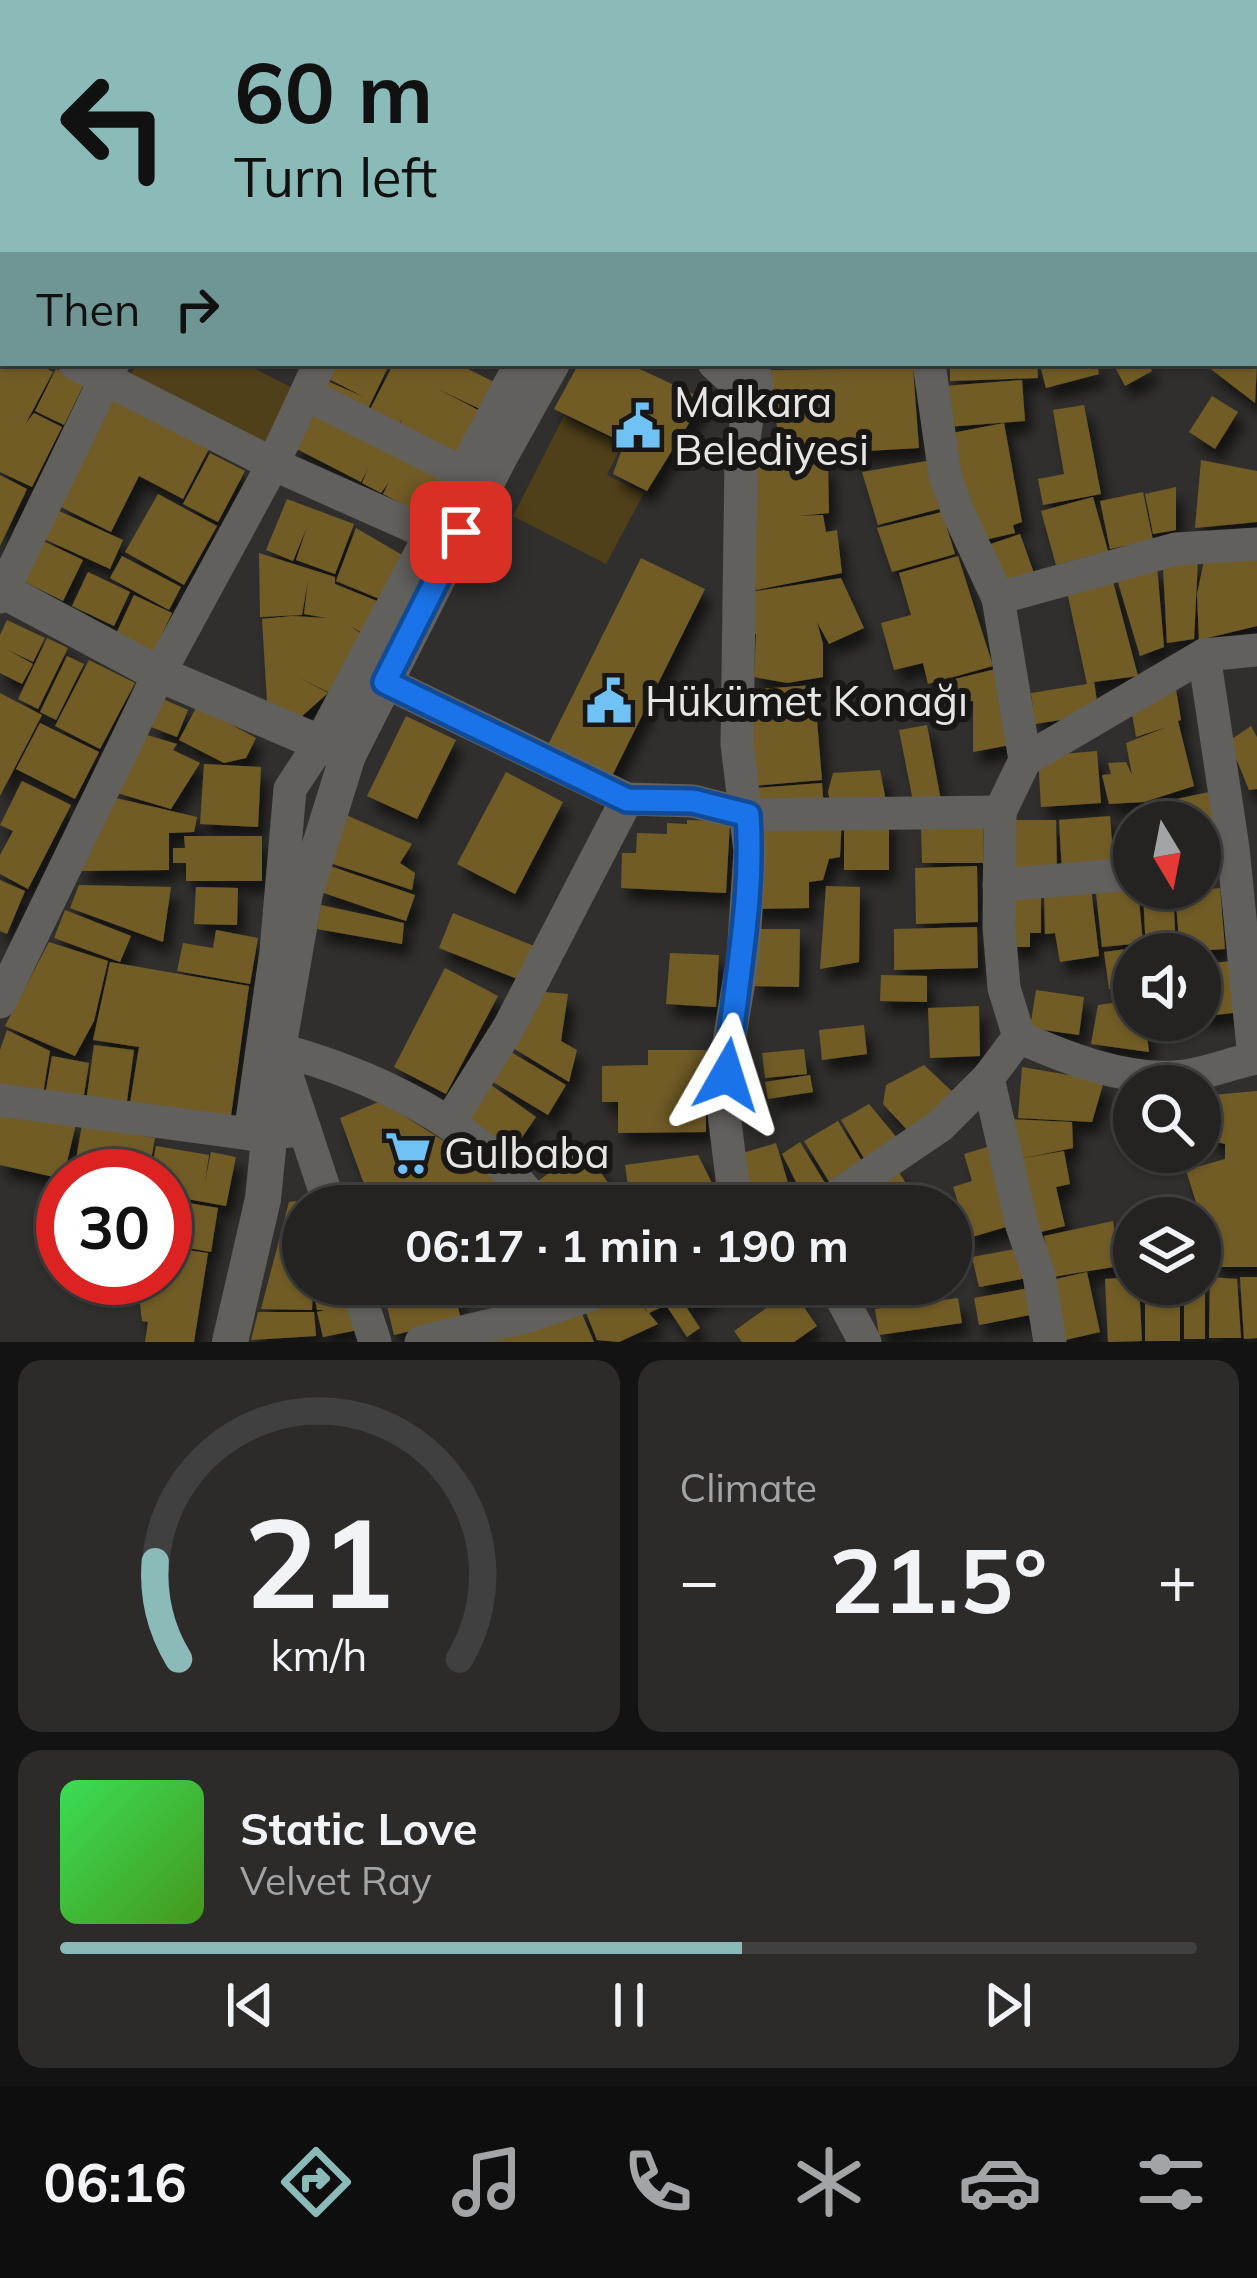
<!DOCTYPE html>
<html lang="en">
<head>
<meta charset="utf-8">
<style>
	body { margin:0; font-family:Mulish,sans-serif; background:#2c2b2a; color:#f1f3f6; height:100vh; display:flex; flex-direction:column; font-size:45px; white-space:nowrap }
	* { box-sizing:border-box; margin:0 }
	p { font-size:39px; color:#a3a4a5 }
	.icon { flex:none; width:66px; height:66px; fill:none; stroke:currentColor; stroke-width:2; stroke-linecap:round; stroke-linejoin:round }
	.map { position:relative; height:1342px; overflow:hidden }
	.sheet { display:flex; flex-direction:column; gap:18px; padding:18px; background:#141313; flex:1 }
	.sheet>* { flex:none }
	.guide { position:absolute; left:0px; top:0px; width:1257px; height:366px; box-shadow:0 3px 9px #0004,0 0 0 3px #414040; background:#8bbbb9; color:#111; overflow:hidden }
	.needle { width:78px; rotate:170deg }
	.controls { position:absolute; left:1113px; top:801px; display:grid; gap:24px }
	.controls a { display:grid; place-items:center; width:108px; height:108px; border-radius:50%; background:#242322; box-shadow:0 3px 9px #0004,0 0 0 3px #414040; font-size:60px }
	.speed { position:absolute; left:36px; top:1149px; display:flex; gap:24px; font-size:60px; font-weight:700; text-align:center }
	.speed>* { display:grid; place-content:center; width:156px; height:156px; border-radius:50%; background:#242322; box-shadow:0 3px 9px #0004,0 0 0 3px #414040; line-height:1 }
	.speed .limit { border:18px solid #d22; background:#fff; color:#111 }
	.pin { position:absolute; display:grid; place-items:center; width:102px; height:102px; color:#fff; margin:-51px; border-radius:24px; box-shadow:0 6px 18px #0006 }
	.me { position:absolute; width:132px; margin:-66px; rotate:6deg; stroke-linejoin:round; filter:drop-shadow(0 0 9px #0008) }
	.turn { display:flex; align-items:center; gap:42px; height:252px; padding:0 36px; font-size:54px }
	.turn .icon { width:156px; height:156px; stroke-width:2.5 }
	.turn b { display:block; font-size:84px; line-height:102px }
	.then { display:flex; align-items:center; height:114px; padding:0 36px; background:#0003; gap:24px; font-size:45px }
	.big { font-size:90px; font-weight:700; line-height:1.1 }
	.sheet .tile { flex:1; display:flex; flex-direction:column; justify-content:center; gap:18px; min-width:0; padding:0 42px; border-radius:24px; background:#2c2b2a }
	.sheet .dial { align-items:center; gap:0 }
	.dial svg { height:312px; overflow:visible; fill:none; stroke:#414040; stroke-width:7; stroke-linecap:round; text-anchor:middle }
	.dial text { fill:#f1f3f6; stroke:none }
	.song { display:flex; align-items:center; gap:36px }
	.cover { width:144px; height:144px; border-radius:18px; background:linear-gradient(135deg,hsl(130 70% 55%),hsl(100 70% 35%)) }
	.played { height:12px; border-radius:6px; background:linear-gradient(90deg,#8bbbb9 60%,#414040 60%) }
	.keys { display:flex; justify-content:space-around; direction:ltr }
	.heat { display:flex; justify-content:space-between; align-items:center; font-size:66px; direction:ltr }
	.sheet .tiles { flex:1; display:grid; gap:18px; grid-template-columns:1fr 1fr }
	.tile:last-child { grid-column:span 2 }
	.trip { position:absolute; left:282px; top:1185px; width:690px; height:120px; border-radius:60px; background:#242322; box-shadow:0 3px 9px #0004,0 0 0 3px #414040; font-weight:700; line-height:120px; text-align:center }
	.dock { display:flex; height:192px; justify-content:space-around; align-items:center; background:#0e0e0e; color:#a3a4a5 }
	.dock .icon { width:84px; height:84px }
	.dock .current { color:#8bbbb9 }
	.dock b { font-size:54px; color:#f1f3f6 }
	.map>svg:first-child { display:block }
</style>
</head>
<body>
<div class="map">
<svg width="1257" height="1342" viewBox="0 0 1257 1342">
	<defs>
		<filter id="shadow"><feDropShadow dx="7" dy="12" stdDeviation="6" flood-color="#0009"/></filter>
	</defs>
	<rect width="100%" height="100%" fill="#302f2d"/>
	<g fill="#504019">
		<path d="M137 363H244L302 393 273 452 129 378Z"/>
		<path d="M564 416 622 444 607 475 644 493 606 564 513 516Z"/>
	</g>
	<g fill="#715c26" filter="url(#shadow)">
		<path d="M0 363H36L53 372 26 423 34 413 62 427 32 487 0 472Z"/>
		<path d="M334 363H390L364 417 320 397 327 381 364 397 327 378Z"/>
		<path d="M394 363H456L498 384 484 411 436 388 482 412 456 462 397 433 402 418 396 432 366 417Z"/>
		<path d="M579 363H627L704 399 647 491 613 474 624 443 554 409Z"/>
		<path d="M950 363H1037L1038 378 950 381Z"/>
		<path d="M1061 363H1097L1099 374 1046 388 1041 369Z"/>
		<path d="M1113 363H1148L1152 371 1125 386Z"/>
		<path d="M1203 363H1257L1255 403Z"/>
		<path d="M913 368 919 448 780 456 771 370Z"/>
		<path d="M56 369 85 382 64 425 35 411Z"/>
		<path d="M1022 380 1025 421 946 427 944 386Z"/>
		<path d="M1212 396 1238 412 1215 449 1189 432Z"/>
		<path d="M113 398 210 447 183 499 139 476 111 532 61 507Z"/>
		<path d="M313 405 448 472 426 516 383 494 389 482 381 493 362 483 368 468 361 482 291 446Z"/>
		<path d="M1084 405 1101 494 1043 505 1038 479 1064 474 1053 410Z"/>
		<path d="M1004 423 1022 522 1013 525 1015 533 976 542 947 434Z"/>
		<path d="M210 453 245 471 218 522 183 504Z"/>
		<path d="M1201 460 1257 471V522L1195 528Z"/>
		<path d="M927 461 939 509 878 525 862 472Z"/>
		<path d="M828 464 829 513 798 516 823 515 826 532 837 530 842 573 756 590 745 546 749 467Z"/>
		<path d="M0 475 27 489 0 546Z"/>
		<path d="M1176 487V530L1153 534 1145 494Z"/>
		<path d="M1143 492 1153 540 1110 549 1100 501Z"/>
		<path d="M158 494 217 526 184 585 125 552Z"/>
		<path d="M1093 497 1108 551 1056 565 1041 511Z"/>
		<path d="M287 499 354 524 335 574 296 560 307 527 293 561 266 550Z"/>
		<path d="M57 510 123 540 110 569 44 539Z"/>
		<path d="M942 512 955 554 892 572 877 528Z"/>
		<path d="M356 528 404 556 382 600 336 581Z"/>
		<path d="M1020 534 1035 576 998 591 982 547Z"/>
		<path d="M41 540 83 560 63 601 21 580Z"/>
		<path d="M259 553 335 577V584L382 603 366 635 350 626 366 637 330 693 298 677 328 693 301 717 267 702 262 619 292 616 327 618 304 614 308 580 302 615 260 617Z"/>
		<path d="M122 556 181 587 169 610 110 578Z"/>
		<path d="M958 556 993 666 928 684 923 663 894 670 881 623 911 615 899 573Z"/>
		<path d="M1257 556V626L1199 640 1197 594 1204 561Z"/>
		<path d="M641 558 705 589 610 780 546 749Z"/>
		<path d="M1198 560 1194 639 1167 643 1163 567Z"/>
		<path d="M1157 566 1164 647 1140 656 1117 579Z"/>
		<path d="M88 572 130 592 114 626 72 606Z"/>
		<path d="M1111 574 1138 676 1094 682 1099 714 1035 724 1031 693 1087 684 1066 587Z"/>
		<path d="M841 578 864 628 829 644 817 622 823 644V677L787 683 754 677 756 634 746 632 744 593Z"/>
		<path d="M134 595 172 613 153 653 115 636Z"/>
		<path d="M7 620 45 638 33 662 8 650 33 664 22 684 0 673V635Z"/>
		<path d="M47 638 68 648 38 709 18 699Z"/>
		<path d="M67 656 84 664 56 720 40 712Z"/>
		<path d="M89 660 135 683 100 749 55 726Z"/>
		<path d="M1004 667 1010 745 973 752V701L962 702 955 679Z"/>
		<path d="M1174 677 1181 720 1178 721 1194 786 1144 802 1109 804 1102 775 1111 774 1108 763 1126 762 1132 775 1126 743 1167 727 1136 737 1130 702Z"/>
		<path d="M814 685 822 780 752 786 745 690Z"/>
		<path d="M0 693 42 715 0 796Z"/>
		<path d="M163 699 188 710 177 737 151 727Z"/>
		<path d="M197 706 256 738 246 758 224 763 179 740Z"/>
		<path d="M406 716 456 740 417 819 367 796Z"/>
		<path d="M40 723 99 752 75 799 16 769Z"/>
		<path d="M927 725 942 806 915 811 899 730Z"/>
		<path d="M1251 726 1257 737V789L1249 790 1229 741Z"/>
		<path d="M147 735 177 744 173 750 200 763 171 809 117 793Z"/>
		<path d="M1097 751 1101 803 1041 807 1038 756Z"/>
		<path d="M204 764 261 767 258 827 200 824Z"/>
		<path d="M880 770 888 811 833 813 828 792 833 773Z"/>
		<path d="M506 772 563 802 515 894 457 864Z"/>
		<path d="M22 781 71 805 28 889 0 874V855L13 831 0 825Z"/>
		<path d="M822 783 824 810 759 815 756 788Z"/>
		<path d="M1209 792 1222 849 1200 854V822H1157L1153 804Z"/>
		<path d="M116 798 197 817 194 832 169 833V870L78 871Z"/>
		<path d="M344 814 412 844 400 863 415 873 412 890 327 862Z"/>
		<path d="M842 815 840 857 829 859 823 880 809 882V908L751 909 754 817Z"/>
		<path d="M1110 816 1114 869 1062 873 1059 820Z"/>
		<rect x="844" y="817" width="45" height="53"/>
		<path d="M687 820 730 821 726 893 621 888 622 853H636L637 833 667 834V823L687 824Z"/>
		<path d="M1007 820H1056L1057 874 1008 875Z"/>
		<path d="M983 825V863H922L921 826Z"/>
		<path d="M184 836H262V881H186V863H173V848H185Z"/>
		<path d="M327 865 415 895 406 921 318 891Z"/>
		<path d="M977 866 978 922 916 924 915 868Z"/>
		<path d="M0 880 25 891 7 934 0 931Z"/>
		<path d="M79 885 171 887 163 942 70 908Z"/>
		<path d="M826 886 860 887 859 962 820 969Z"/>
		<path d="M196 887 238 888 237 925 194 924Z"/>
		<path d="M1091 888 1099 956 1060 962 1055 933 1045 934 1044 892Z"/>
		<path d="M1220 888 1225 949 1180 952 1175 892Z"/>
		<path d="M1138 889 1143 943 1102 947 1096 893Z"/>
		<path d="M1173 890 1176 950 1146 952 1143 891Z"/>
		<path d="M1006 894H1041V933H1030V947H1007Z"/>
		<path d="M321 905 404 923 402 944 317 929Z"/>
		<path d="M65 910 131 936 120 962 54 938Z"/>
		<path d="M453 913 534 946 520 980 439 948Z"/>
		<path d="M977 927 978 968 894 970V929Z"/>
		<path d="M755 929H800L799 987 754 986Z"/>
		<path d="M216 930 258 938 250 984 177 971 183 943 213 948Z"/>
		<path d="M49 942 108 961 94 1021 75 1056 5 1026Z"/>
		<path d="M1142 947 1143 954H1134V986L1109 989 1104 952Z"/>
		<path d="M670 953 719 955 716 1007 666 1004Z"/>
		<path d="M1234 961 1240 1012 1200 1017V964Z"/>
		<path d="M110 962 249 986 230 1123 129 1109 139 1047 93 1040Z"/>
		<path d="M445 968 498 996 446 1094 394 1067Z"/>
		<path d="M881 975 927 976V1002L880 1001Z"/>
		<path d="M1036 990 1084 997 1079 1035 1030 1028Z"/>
		<path d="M545 992 568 994 561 1041 577 1050 569 1082 513 1048Z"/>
		<path d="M1134 1000V1020H1145L1149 1052 1091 1044 1098 1005Z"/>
		<path d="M979 1006 980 1056 930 1058 928 1008Z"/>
		<path d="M864 1025 867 1054 822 1060 819 1030Z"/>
		<path d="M7 1030 50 1051 43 1094 0 1088V1050Z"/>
		<path d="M94 1045 134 1050 126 1108 86 1102Z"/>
		<path d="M804 1049 807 1074 765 1078 762 1053Z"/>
		<path d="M648 1050H706V1132L618 1133V1102H602V1066L648 1065Z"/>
		<path d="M511 1052 566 1085 548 1115 493 1082Z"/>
		<path d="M52 1056 89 1063 83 1101 45 1095Z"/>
		<path d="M924 1065 958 1097 910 1133 883 1104 886 1085Z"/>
		<path d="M1022 1067 1104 1081 1092 1122 1018 1118Z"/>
		<path d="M810 1075 813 1092 768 1099 765 1082Z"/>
		<path d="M487 1082 536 1117 512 1152 462 1117Z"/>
		<path d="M1257 1091V1267H1216L1186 1170 1225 1159V1144L1212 1141 1201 1096Z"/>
		<path d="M381 1101 500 1177 481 1206H372L340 1118Z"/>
		<path d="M869 1104 898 1139 865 1160 841 1120Z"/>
		<path d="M0 1107 76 1124 63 1179 0 1165Z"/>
		<path d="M1006 1119 1072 1122 1073 1148 1009 1161Z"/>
		<path d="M838 1121 863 1163 830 1183 804 1141Z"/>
		<path d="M82 1125 155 1138 148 1176H73Z"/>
		<path d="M800 1142 828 1188 806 1202 782 1154Z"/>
		<path d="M776 1143 795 1206H748L733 1156Z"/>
		<path d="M994 1145 1019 1223 969 1238 953 1187 972 1181 964 1154Z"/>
		<path d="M156 1146 209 1155 205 1182 211 1152 236 1157 226 1206 165 1195V1176H150Z"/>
		<path d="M583 1148 617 1195 601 1206H550L534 1184Z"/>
		<path d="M1064 1151 1070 1184 1056 1187 1065 1226 1029 1235 1013 1160Z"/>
		<path d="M698 1155 720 1199 673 1206 671 1187 629 1193 625 1165Z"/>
		<path d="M895 1166 914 1196 897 1206H831Z"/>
		<path d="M165 1199 218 1208 211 1252 165 1244Z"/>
		<path d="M313 1199 315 1206H303V1284L339 1285 314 1292 313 1289 312 1310 261 1309 289 1202Z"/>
		<path d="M1113 1221 1120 1266 1052 1277 1044 1236Z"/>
		<path d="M165 1247 208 1253 194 1342H145L148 1322 142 1321 137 1278H165Z"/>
		<path d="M1026 1247 1032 1277 979 1287 972 1257Z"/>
		<path d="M1087 1272 1100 1332 1057 1342 1043 1282Z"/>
		<path d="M1134 1277V1284H1139L1142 1341 1108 1342 1105 1279Z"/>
		<path d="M1200 1277H1205V1339H1184V1284H1200Z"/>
		<path d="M1210 1277 1237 1279 1241 1338H1209Z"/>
		<path d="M1240 1277H1257V1338L1244 1339Z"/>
		<path d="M643 1284H671L700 1328 687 1337 666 1305 649 1313 658 1324 619 1342 597 1340 583 1305 629 1288 648 1313 634 1287Z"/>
		<path d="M676 1284H711L713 1293 691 1308Z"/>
		<rect x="1145" y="1284" width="35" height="57"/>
		<path d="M452 1285 461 1319 394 1335 386 1302Z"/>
		<path d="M349 1287 358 1330 323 1337 317 1312 325 1310H317L314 1294Z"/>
		<path d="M1035 1287 1040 1313 979 1325 974 1298Z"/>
		<path d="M792 1290 817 1326 794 1342H742L734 1331Z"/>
		<path d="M958 1298 962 1323 879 1335 875 1309Z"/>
		<path d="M579 1307 594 1342H486Z"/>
		<path d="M258 1312H314L316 1336 251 1340Z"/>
	</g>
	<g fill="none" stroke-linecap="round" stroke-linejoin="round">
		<g stroke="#61605d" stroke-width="33">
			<path d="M20 0 25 3"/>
			<path d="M348 0 354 3"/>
			<path d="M611 0 616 3"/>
			<path d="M1159 0V3"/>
			<path d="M100 3 101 0"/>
			<path d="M300 3 302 0"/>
			<path d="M498 3 499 0"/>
			<path d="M737 3 739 0"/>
			<path d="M1254 177H1257"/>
			<path d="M0 185 3 179"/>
			<path d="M0 326 3 327"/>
			<path d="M1254 342 1257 344"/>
			<path d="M74 363 273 464 430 534"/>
			<path d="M714 363 738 385 748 411"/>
			<path d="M929 363 945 475 957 510 998 598 1025 760 1000 812 999 927 1004 988 1019 1037C1066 1058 1123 1080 1174 1077 1203 1076 1229 1063 1257 1058"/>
			<path d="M306 394 461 472"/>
			<path d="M0 597 113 363"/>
			<path d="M998 598 1176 549 1257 544"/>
			<path d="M1204 655 1233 848 1254 1058"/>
			<path d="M385 682 627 799 693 801 748 815 1000 812"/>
			<path d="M1025 760 1204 655 1257 650"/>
			<path d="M999 885 1134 874"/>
			<path d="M0 1002 159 674 273 464 320 363"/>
			<path d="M1019 1037 988 1078 1022 1226 1039 1275 1050 1342"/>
			<path d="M278 1049C376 1076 475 1123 538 1206"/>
			<path d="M278 1049 330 1206"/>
			<path d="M0 1100 250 1134 305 1130"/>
			<path d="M450 1121 509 1027 627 799"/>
			<path d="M250 1134 276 951 290 789 319 745 521 363"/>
			<path d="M741 1206 732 1178 724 1114 730 1035 743 957 750 851 737 744 741 459 748 411 757 386 753 363"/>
			<path d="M822 1206 940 1126 988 1078"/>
			<path d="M356 1284 375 1342"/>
			<path d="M827 1284 842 1299 865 1342"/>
			<path d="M421 1342 529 1316 621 1284"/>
		</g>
		<g stroke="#61605d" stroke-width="36">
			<path d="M766 3 768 0"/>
			<path d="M0 589 159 674 348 755"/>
			<path d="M230 1342 263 1199 278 1049 305 893 348 755 499 458 552 363"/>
		</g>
	</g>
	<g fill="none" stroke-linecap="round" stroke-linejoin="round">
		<g stroke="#114b97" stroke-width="30">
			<path id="route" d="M461 532 385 682 627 800 693 801 748 815C754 903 734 988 727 1075"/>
		</g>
		<use href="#route" stroke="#1a73e8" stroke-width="21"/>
	</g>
	<defs>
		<g id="civic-bare" transform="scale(3.6)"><path d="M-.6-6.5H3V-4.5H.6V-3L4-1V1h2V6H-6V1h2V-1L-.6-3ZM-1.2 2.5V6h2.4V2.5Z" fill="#70c1f4" stroke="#181716" stroke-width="2.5" paint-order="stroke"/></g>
		<g id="supermarket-bare" transform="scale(3.6)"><path d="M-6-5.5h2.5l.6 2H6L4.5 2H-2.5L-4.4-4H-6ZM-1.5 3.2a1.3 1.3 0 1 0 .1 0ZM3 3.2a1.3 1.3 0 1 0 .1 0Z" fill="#70c1f4" stroke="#181716" stroke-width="2.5" paint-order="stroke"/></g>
	</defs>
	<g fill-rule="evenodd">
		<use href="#civic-bare" x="638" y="426"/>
		<use href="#civic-bare" x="609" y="701"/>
		<use href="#supermarket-bare" x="408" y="1153"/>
	</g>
	<g text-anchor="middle" stroke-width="12" stroke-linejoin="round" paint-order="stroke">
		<g font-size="42" fill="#e6e6e4" stroke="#181716" text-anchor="start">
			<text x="674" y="417">Malkara<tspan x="674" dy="48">Belediyesi</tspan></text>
			<text x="645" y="716">Hükümet Konağı</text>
			<text x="444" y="1168">Gulbaba</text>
		</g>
	</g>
</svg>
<div class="controls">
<a><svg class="needle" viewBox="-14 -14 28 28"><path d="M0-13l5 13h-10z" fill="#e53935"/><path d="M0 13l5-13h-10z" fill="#a3a4a5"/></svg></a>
<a><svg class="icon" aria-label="sound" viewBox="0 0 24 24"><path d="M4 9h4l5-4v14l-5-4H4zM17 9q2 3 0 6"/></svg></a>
<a><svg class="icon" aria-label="search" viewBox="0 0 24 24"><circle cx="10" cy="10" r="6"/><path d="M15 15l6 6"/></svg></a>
<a><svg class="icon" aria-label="layers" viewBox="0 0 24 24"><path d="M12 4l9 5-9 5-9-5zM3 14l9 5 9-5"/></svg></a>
</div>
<div class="speed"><div class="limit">30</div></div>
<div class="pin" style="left:461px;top:532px;background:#d93025"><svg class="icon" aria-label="arrive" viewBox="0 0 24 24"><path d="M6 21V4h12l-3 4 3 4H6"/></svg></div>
<svg class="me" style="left:727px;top:1075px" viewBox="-20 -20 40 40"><path d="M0-17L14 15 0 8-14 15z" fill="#1a73e8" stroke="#fff" stroke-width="4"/></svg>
<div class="trip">06:17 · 1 min · 190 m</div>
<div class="guide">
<div class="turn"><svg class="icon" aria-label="left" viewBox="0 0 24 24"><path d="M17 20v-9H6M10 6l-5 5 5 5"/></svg><div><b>60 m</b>Turn left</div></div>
<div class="then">Then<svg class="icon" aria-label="right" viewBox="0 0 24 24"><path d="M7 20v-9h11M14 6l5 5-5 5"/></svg></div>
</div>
</div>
<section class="sheet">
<div class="tiles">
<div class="tile dial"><svg viewBox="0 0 100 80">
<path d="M14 69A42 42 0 1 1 86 69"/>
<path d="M14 69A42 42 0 0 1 8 44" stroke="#8bbbb9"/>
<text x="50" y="56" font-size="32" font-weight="700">21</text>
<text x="50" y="72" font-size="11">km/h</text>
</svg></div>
<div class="tile"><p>Climate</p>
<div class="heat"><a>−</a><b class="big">21.5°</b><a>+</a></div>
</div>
<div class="tile">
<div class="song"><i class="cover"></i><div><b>Static Love</b><p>Velvet Ray</p></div></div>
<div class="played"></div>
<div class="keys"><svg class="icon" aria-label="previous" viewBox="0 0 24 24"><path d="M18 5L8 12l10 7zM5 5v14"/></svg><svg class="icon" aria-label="pause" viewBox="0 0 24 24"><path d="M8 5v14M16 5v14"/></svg><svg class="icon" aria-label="next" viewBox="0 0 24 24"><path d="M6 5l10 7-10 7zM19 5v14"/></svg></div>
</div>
</div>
</section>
<nav class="dock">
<b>06:16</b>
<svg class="icon current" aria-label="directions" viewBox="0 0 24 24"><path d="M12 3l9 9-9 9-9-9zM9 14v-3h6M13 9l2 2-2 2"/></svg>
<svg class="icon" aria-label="music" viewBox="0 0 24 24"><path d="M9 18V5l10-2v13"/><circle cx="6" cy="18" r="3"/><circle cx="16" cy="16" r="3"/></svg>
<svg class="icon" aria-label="phone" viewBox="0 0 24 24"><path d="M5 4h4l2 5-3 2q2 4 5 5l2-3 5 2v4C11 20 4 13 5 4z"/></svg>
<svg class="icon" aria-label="climate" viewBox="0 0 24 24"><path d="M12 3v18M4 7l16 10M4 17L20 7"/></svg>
<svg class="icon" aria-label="car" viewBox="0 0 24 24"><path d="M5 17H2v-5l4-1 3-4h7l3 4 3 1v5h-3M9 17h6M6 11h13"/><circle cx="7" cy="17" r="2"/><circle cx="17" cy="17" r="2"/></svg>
<svg class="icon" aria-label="filters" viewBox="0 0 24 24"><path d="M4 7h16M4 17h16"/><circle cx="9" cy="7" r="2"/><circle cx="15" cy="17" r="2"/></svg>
</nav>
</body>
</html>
